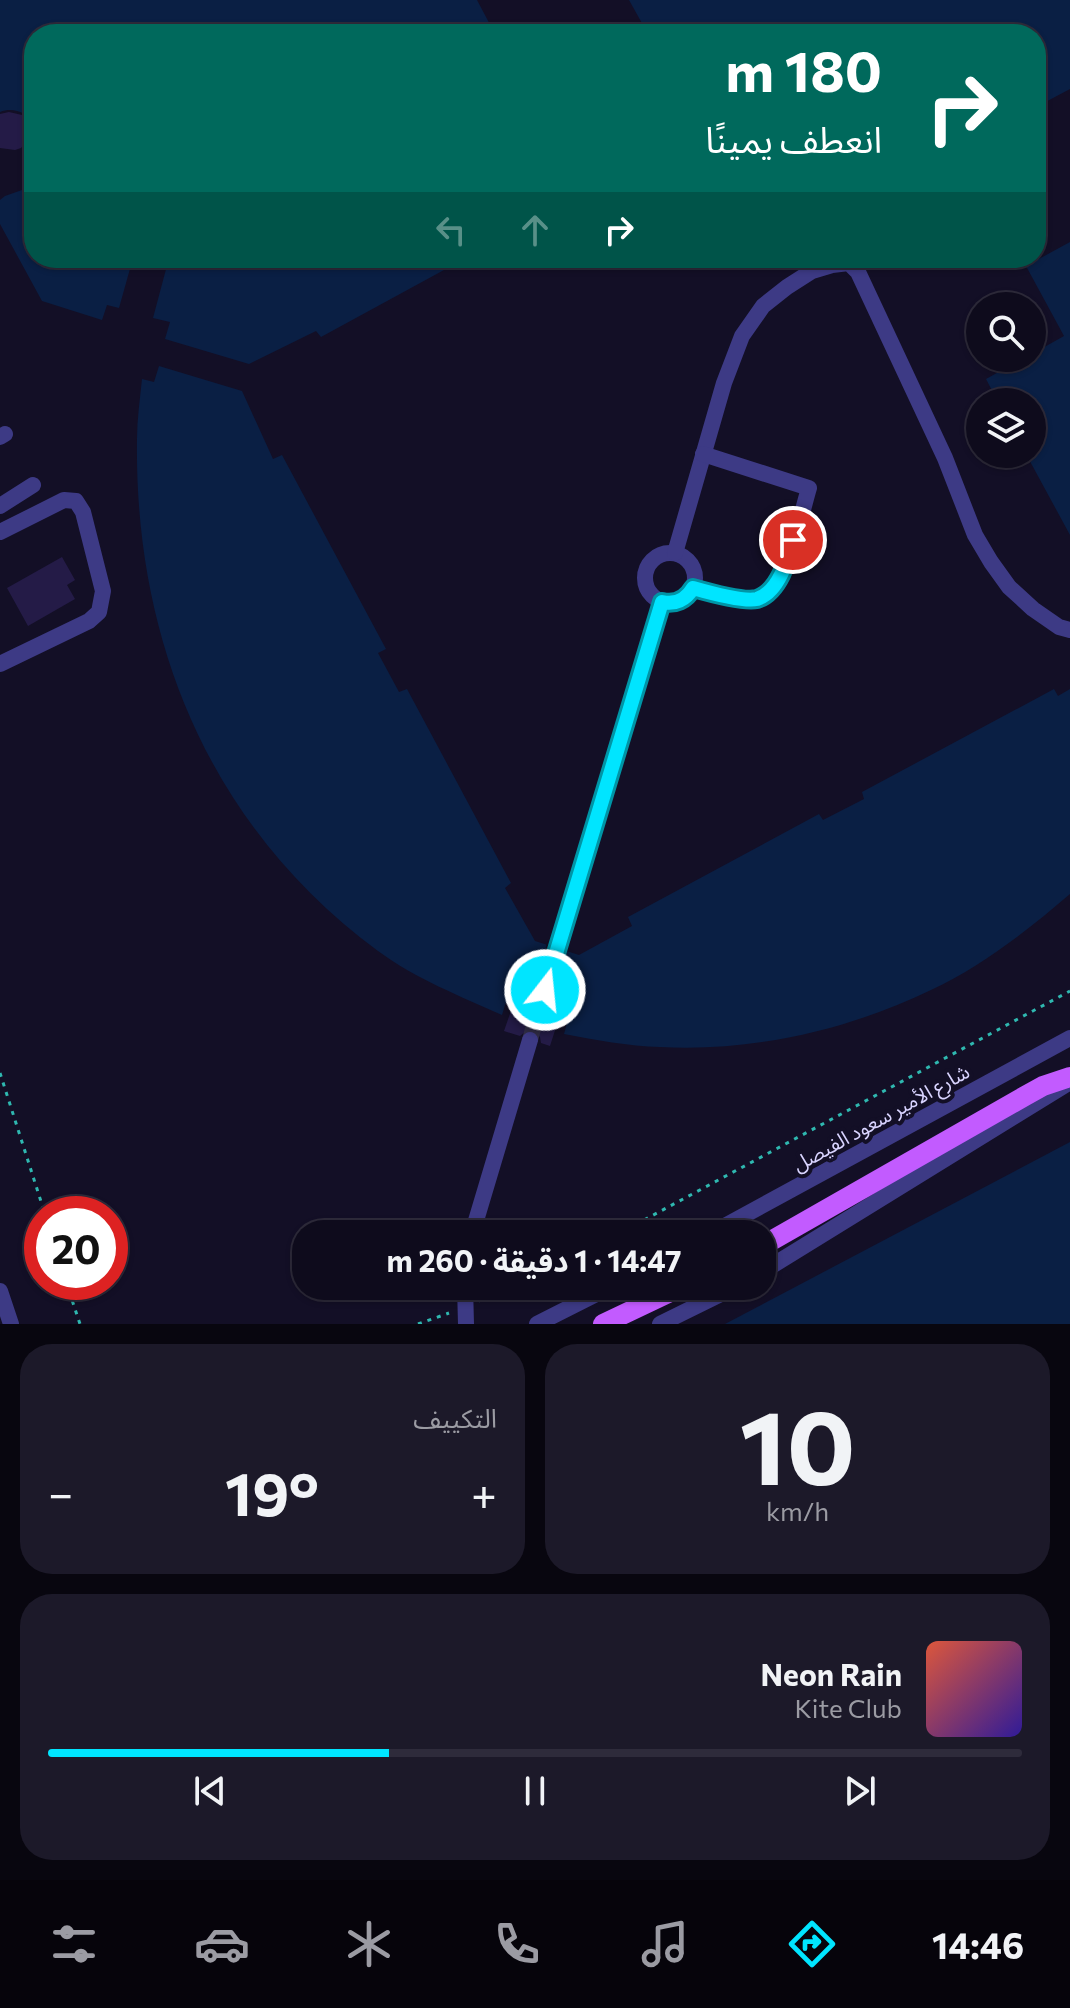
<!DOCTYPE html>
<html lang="ar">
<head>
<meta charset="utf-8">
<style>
	body { margin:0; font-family:Commissioner,"Noto Sans Arabic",sans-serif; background:#1c1929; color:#f1f3f6; direction:rtl; height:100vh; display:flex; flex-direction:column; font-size:30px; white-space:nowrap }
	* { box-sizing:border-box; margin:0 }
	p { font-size:26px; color:#9b9ba3 }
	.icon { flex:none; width:44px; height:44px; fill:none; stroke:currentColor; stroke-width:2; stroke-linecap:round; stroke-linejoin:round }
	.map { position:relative; height:1324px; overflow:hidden; direction:ltr }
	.panel { display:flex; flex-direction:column; gap:20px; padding:20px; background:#08060f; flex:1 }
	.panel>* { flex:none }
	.banner { position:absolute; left:24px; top:24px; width:1022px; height:244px; border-radius:32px; box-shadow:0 2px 6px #0004,0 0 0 2px #2e2b3b; direction:rtl; background:#00695c; color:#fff; overflow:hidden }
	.fabs { position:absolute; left:966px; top:292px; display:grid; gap:16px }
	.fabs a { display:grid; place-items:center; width:80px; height:80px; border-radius:50%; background:#0e0b1c; box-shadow:0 2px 6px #0004,0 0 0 2px #2e2b3b; font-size:40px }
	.speed { position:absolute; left:24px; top:1196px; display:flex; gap:16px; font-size:40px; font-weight:700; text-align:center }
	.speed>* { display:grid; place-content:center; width:104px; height:104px; border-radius:50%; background:#0e0b1c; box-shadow:0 2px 6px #0004,0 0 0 2px #2e2b3b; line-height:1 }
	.speed .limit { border:12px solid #d22; background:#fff; color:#111 }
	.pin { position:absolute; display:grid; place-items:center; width:68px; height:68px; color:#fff; margin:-34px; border:4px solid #fff; border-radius:50%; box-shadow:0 2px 8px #0007 }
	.me { position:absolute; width:88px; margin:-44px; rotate:16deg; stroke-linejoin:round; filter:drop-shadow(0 0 6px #0008) }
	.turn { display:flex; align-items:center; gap:28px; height:168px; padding:0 32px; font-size:36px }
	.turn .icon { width:104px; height:104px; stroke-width:2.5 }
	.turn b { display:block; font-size:56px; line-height:68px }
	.lanes { display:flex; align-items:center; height:76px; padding:0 32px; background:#0003; justify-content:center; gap:40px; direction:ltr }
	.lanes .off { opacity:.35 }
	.big { font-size:60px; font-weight:700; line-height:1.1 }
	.panel .card { flex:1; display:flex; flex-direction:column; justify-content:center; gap:12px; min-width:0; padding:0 28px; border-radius:32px; background:#1c1929 }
	.panel .dial { align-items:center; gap:0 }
	.dial b { font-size:104px; line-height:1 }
	.song { display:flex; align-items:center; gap:24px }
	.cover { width:96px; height:96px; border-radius:12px; background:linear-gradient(135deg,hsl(10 70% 55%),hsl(250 70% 35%)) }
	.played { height:8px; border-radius:4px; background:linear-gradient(90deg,#00e5ff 35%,#2e2b3b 35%) }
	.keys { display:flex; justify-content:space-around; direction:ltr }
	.heat { display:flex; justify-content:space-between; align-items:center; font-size:44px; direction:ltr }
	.panel .tiles { flex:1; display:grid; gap:20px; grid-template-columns:1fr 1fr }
	.card:last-child { grid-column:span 2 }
	.trip { position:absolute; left:292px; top:1220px; width:484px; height:80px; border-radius:32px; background:#0e0b1c; box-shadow:0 2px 6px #0004,0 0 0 2px #2e2b3b; font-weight:700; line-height:80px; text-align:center; direction:rtl }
	.tab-bar { display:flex; height:128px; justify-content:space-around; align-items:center; background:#06040b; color:#9b9ba3 }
	.tab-bar .icon { width:56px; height:56px }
	.tab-bar .selected { color:#00e5ff }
	.tab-bar b { font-size:36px; color:#f1f3f6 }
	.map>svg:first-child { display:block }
</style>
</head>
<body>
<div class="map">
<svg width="1070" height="1324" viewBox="0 0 1070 1324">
	<rect width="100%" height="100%" fill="#130f26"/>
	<g fill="#0a1f44">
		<path d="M0 0H477L495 34H34V123C26 112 13 107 0 112Z"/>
		<path d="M629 0H1070V89L1036 107V34H709L705 29 696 34H648Z"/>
		<path d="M34 154V258H133L119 308 107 305 102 320 42 301 0 224V200L5 196 22 190V166Z"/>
		<path d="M1070 242V535L1026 454H1032V402H998L986 379 1024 358H1032V354L1064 336 1026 266Z"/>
		<path d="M169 258H466L321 337 316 331 249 364 165 339 170 322 153 318Z"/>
		<path d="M159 366 242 391 273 459 282 455 386 649 378 653 399 692 407 689 511 883 505 888 535 941 579 955 632 926 628 917 819 814 823 820 864 799 862 792 1054 689 1058 696 1070 689V894C1028 930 982 966 931 990 848 1030 753 1052 660 1047 628 1046 596 1040 564 1034L567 1023 558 1017 506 1002 502 1015C460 996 416 979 378 951 212 829 134 644 137 439 137 419 140 399 142 379L154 382Z"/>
		<path d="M1070 1142V1324H725Z"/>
	</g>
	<path fill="#130f26" d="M548 940 567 947 548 1011 528 1005Z"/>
	<g fill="#241b47">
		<path d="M9 112 22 115 29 125V139L21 148 15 150 0 148V114Z"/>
		<path d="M62 557 75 580 67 585 75 599 28 626 7 588Z"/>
		<path d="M513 1005 527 1010V1017L533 1024H540L548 1017 558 1021 550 1046 541 1043 540 1037 534 1030H527L520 1036 504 1031Z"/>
	</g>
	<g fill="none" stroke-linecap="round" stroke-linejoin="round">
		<path stroke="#312d47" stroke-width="16" stroke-dasharray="16 8" stroke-linecap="butt" d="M530 1040 537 1014"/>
		<g stroke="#2fb8b0" stroke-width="3" stroke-dasharray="4 6" stroke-linecap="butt">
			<path d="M0 1073 45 1214"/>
			<path d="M618 1234 1070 991"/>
			<path d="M66 1282 80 1324"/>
			<path d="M479 1301 512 1286"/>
			<path d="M418 1324 449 1313"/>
		</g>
		<g stroke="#3d3a85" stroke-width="16">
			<path d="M0 437 5 434"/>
			<path d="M0 506 33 485"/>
			<path d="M0 532 64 500 76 501 83 512 103 591 99 612 89 621 0 664"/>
			<circle cx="670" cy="578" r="25"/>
			<path d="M675 553 724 383 742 336 763 306 787 287 812 271 832 265 849 263 858 272 945 458 975 535 991 562 1009 587 1033 609 1059 627 1070 630"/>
			<path d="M693 588C710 592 739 602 756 599 786 592 801 514 809 488L703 454"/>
			<path d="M537 1014 662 602"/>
			<path d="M472 1234 530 1040"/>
			<path d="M710 1234 1070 1038"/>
			<path d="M762 1272 1067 1084"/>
			<path d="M465 1286 466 1324"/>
			<path d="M0 1291 11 1324"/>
			<path d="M537 1324 612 1286"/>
			<path d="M660 1324 737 1286"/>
		</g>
		<g stroke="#c25bff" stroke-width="20">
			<path d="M762 1246 1025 1096 1043 1086 1070 1077"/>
			<path d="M603 1324 683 1286"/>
		</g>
	</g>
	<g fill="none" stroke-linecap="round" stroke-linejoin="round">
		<g stroke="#0095a6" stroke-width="20">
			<path id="route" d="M545 990 662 602C675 605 686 600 693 588 707 592 744 602 757 599 779 592 788 559 793 540"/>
		</g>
		<use href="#route" stroke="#00e5ff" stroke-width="14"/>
	</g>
	<g text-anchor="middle" stroke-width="8" stroke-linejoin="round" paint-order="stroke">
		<g font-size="20" fill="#d9d4ff" stroke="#130f26">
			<text transform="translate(881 1118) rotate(-29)" y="7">شارع الأمير سعود الفيصل</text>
		</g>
	</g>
</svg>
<div class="fabs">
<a><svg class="icon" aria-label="search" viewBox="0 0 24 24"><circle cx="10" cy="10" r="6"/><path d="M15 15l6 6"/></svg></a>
<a><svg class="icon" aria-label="layers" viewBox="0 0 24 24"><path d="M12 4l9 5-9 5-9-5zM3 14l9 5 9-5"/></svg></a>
</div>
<div class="speed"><div class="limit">20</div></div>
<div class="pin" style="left:793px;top:540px;background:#d93025"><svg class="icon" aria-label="arrive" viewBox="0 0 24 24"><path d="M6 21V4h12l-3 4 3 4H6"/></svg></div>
<svg class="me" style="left:545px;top:990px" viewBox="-20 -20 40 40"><circle r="17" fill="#00e5ff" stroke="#fff" stroke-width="3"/><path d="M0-11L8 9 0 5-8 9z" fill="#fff"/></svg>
<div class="trip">14:47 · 1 دقيقة · 260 m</div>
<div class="banner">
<div class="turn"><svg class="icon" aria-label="right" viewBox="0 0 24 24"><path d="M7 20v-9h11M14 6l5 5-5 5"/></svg><div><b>180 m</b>انعطف يمينًا</div></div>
<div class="lanes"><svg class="icon off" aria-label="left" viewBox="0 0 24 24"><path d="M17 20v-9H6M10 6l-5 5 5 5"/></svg><svg class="icon off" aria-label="ahead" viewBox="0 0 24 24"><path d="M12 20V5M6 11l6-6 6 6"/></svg><svg class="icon" aria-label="right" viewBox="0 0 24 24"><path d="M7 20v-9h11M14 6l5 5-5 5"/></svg></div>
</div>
</div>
<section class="panel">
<div class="tiles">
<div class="card dial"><b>10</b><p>km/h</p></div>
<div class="card"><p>التكييف</p>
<div class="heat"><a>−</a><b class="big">19°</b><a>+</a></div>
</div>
<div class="card">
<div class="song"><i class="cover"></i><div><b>Neon Rain</b><p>Kite Club</p></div></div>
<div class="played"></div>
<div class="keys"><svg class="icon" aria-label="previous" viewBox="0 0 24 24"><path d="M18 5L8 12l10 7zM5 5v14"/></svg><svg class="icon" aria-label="pause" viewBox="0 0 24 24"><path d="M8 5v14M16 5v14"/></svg><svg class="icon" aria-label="next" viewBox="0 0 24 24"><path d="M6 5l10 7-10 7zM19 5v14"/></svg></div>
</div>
</div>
</section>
<nav class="tab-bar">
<b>14:46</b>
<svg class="icon selected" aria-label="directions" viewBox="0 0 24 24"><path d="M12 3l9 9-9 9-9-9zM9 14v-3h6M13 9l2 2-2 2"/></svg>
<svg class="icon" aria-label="music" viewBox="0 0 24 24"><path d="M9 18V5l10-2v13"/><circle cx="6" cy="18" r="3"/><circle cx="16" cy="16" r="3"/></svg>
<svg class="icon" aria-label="phone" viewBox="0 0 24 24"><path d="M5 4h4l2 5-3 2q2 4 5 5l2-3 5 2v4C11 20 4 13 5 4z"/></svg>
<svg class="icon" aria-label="climate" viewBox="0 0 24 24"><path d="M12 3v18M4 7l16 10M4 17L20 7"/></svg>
<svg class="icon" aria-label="car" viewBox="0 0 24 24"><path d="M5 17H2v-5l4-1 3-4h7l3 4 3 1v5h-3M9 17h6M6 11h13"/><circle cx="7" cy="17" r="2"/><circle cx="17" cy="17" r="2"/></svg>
<svg class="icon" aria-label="filters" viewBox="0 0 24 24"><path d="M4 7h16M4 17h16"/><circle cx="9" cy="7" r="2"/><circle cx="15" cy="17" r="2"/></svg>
</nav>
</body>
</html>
